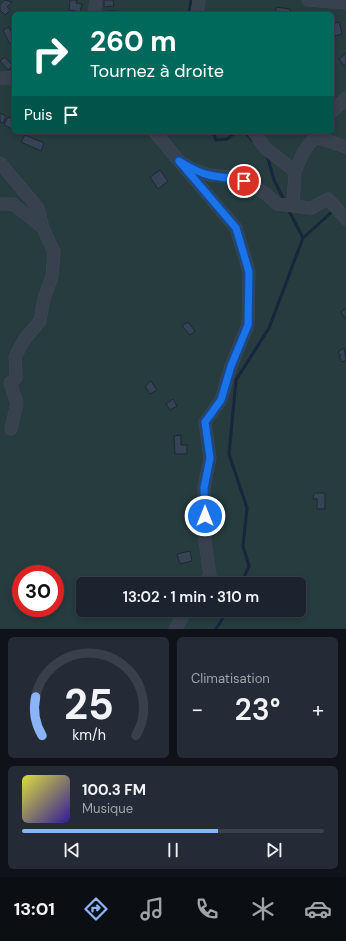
<!DOCTYPE html>
<html lang="fr">
<head>
<meta charset="utf-8">
<style>
	body { margin:0; font-family:"DM Sans",sans-serif; background:#242b36; color:#f1f3f6; height:100vh; display:flex; flex-direction:column; font-size:15px; white-space:nowrap }
	* { box-sizing:border-box; margin:0 }
	p { font-size:13px; color:#a0a4aa }
	.icon { flex:none; width:22px; height:22px; fill:none; stroke:currentColor; stroke-width:2; stroke-linecap:round; stroke-linejoin:round }
	.map { position:relative; height:629px; overflow:hidden }
	.drawer { display:flex; flex-direction:column; gap:8px; padding:8px; background:#0f1319; flex:1 }
	.drawer>* { flex:none }
	.banner { position:absolute; left:12px; top:12px; width:322px; height:122px; border-radius:6px; box-shadow:0 2px 6px #0003,0 0 0 1px #39404a; background:#00695c; color:#fff; overflow:hidden }
	.speed { position:absolute; left:12px; top:565px; display:flex; gap:8px; font-size:20px; font-weight:700; text-align:center }
	.speed>* { display:grid; place-content:center; width:52px; height:52px; border-radius:50%; background:#1b232e; box-shadow:0 2px 6px #0003,0 0 0 1px #39404a; line-height:1 }
	.speed .limit { border:6px solid #d22; background:#fff; color:#111 }
	.pin { position:absolute; display:grid; place-items:center; width:34px; height:34px; color:#fff; margin:-17px; border:2px solid #fff; border-radius:50%; box-shadow:0 1px 4px #0007 }
	.me { position:absolute; width:44px; margin:-22px; rotate:0deg; stroke-linejoin:round; filter:drop-shadow(0 0 3px #0008) }
	.turn { display:flex; align-items:center; gap:14px; height:84px; padding:0 12px; font-size:18px }
	.turn .icon { width:52px; height:52px; stroke-width:2.5 }
	.turn b { display:block; font-size:28px; line-height:34px }
	.then { display:flex; align-items:center; height:38px; padding:0 12px; background:#0003; gap:8px; font-size:15px }
	.big { font-size:30px; font-weight:600; line-height:1.1 }
	.drawer .widget { flex:1; display:flex; flex-direction:column; justify-content:center; gap:6px; min-width:0; padding:0 14px; border-radius:6px; background:#242b36 }
	.drawer .dial { align-items:center; gap:0 }
	.dial svg { height:104px; overflow:visible; fill:none; stroke:#39404a; stroke-width:7; stroke-linecap:round; text-anchor:middle }
	.dial text { fill:#f1f3f6; stroke:none }
	.song { display:flex; align-items:center; gap:12px }
	.cover { width:48px; height:48px; border-radius:6px; background:linear-gradient(135deg,hsl(60 70% 55%),hsl(250 70% 35%)) }
	.played { height:4px; border-radius:2px; background:linear-gradient(90deg,#8ab4f8 65%,#39404a 65%) }
	.keys { display:flex; justify-content:space-around; direction:ltr }
	.heat { display:flex; justify-content:space-between; align-items:center; font-size:22px; direction:ltr }
	.drawer .tiles { flex:1; display:grid; gap:8px; grid-template-columns:1fr 1fr }
	.widget:last-child { grid-column:span 2 }
	.trip { position:absolute; left:76px; top:577px; width:230px; height:40px; border-radius:6px; background:#1b232e; box-shadow:0 2px 6px #0003,0 0 0 1px #39404a; font-weight:600; line-height:40px; text-align:center }
	.menu { display:flex; height:64px; justify-content:space-around; align-items:center; background:#0b0e12; color:#a0a4aa }
	.menu .icon { width:28px; height:28px }
	.menu .active { color:#8ab4f8 }
	.menu b { font-size:18px; color:#f1f3f6 }
	.map>svg:first-child { display:block }
</style>
</head>
<body>
<div class="map">
<svg width="346" height="629" viewBox="0 0 346 629">
	<rect width="100%" height="100%" fill="#242f3e"/>
	<path fill="#263c3f" fill-rule="evenodd" d="M0 0H346V629H0ZM14 14H332V132H14ZM21 574H55V608H21ZM83 584H299V610H83Z"/>
	<g fill="none" stroke-linecap="round" stroke-linejoin="round">
		<g stroke="#17263c" stroke-width="3">
			<path d="M189 14 191 0"/>
			<path d="M213 132 216 140 227 139 236 132"/>
			<path d="M245 132 253 141"/>
			<path d="M267 155 274 180 285 202"/>
			<path d="M288 209 303 238"/>
			<path d="M241 584 249 566 243 546 247 508 229 454 236 380 269 328 303 238 334 210"/>
			<path d="M216 629 228 610"/>
		</g>
	</g>
	<g fill="#364354" stroke="#1f2835">
		<path d="M5 0 12 2 7 7 10 10 5 15 0 10V5Z"/>
		<path d="M70 0H77L76 3 82 4 80 12 69 10Z"/>
		<path d="M104 0H113L114 6 104 7Z"/>
		<path d="M276 7 290 9 289 14H276Z"/>
		<rect x="107" y="11" width="10" height="3"/>
		<path d="M339 22 342 34 335 36 332 24Z"/>
		<path d="M9 27 14 38V42L10 44 3 30Z"/>
		<path d="M346 53V64L344 66 339 59Z"/>
		<path d="M5 57 13 66 8 70 0 61Z"/>
		<path d="M0 113 6 116 3 123 0 122Z"/>
		<path d="M8 117 14 120V130L4 125Z"/>
		<path d="M25 135 44 143 41 151 21 142Z"/>
		<path d="M160 170 168 181 158 189 150 177Z"/>
		<path d="M345 309H346V320L341 312Z"/>
		<path d="M188 322 195 331 190 335 182 326Z"/>
		<path d="M344 348 346 360 343 362 339 357 341 356 338 352Z"/>
		<path d="M151 381 157 390 150 394 145 386Z"/>
		<path d="M173 399 177 406 170 410 166 404Z"/>
		<path d="M181 435V445H187V454H175L174 436Z"/>
		<path d="M314 493H325V509H317V499H313Z"/>
		<path d="M190 551 192 561 180 564 177 554Z"/>
	</g>
	<g fill="none" stroke-linecap="round" stroke-linejoin="round">
		<g stroke="#414a57" stroke-width="13">
			<g id="minor">
				<path d="M308 0 346 3"/>
				<path d="M94 14 96 0"/>
				<path d="M197 14 199 0"/>
				<path d="M0 78H14"/>
				<path d="M332 112 346 98"/>
				<path d="M155 132 179 161 194 170 210 175 231 177 244 181 266 194 277 204 311 208 328 199 346 219"/>
				<path d="M254 132 265 148 295 171"/>
				<path d="M316 137 346 147"/>
				<path d="M179 161 236 228 249 272 248 325 231 366 221 400 205 422 210 458 204 488 205 542 210 575 204 584"/>
				<path d="M0 163 38 208 43 228"/>
				<path d="M0 204H13L43 228 54 252 52 276 44 299 40 321 24 340 15 357 16 378 10 383 17 403 11 429"/>
				<path d="M293 205 295 171 304 151 319 132"/>
				<path d="M175 629 187 610"/>
			</g>
		</g>
		<use href="#minor" stroke="#38414e" stroke-width="12"/>
	</g>
	<g fill="none" stroke-linecap="round" stroke-linejoin="round">
		<g stroke="#114b97" stroke-width="10">
			<path id="route" d="M205 516 204 488 210 458 205 422 221 400 231 366 248 325 249 272 236 228 179 161C189 167 198 173 209 175 221 178 232 177 244 181"/>
		</g>
		<use href="#route" stroke="#1a73e8" stroke-width="7"/>
	</g>
</svg>
<div class="speed"><div class="limit">30</div></div>
<div class="pin" style="left:244px;top:181px;background:#d93025"><svg class="icon" aria-label="arrive" viewBox="0 0 24 24"><path d="M6 21V4h12l-3 4 3 4H6"/></svg></div>
<svg class="me" style="left:205px;top:516px" viewBox="-20 -20 40 40"><circle r="17" fill="#1a73e8" stroke="#fff" stroke-width="3"/><path d="M0-11L8 9 0 5-8 9z" fill="#fff"/></svg>
<div class="trip">13:02 · 1 min · 310 m</div>
<div class="banner">
<div class="turn"><svg class="icon" aria-label="right" viewBox="0 0 24 24"><path d="M7 20v-9h11M14 6l5 5-5 5"/></svg><div><b>260 m</b>Tournez à droite</div></div>
<div class="then">Puis<svg class="icon" aria-label="arrive" viewBox="0 0 24 24"><path d="M6 21V4h12l-3 4 3 4H6"/></svg></div>
</div>
</div>
<section class="drawer">
<div class="tiles">
<div class="widget dial"><svg viewBox="0 0 100 80">
<path d="M14 69A42 42 0 1 1 86 69"/>
<path d="M14 69A42 42 0 0 1 9 39" stroke="#8ab4f8"/>
<text x="50" y="56" font-size="32" font-weight="700">25</text>
<text x="50" y="72" font-size="11">km/h</text>
</svg></div>
<div class="widget"><p>Climatisation</p>
<div class="heat"><a>−</a><b class="big">23°</b><a>+</a></div>
</div>
<div class="widget">
<div class="song"><i class="cover"></i><div><b>100.3 FM</b><p>Musique</p></div></div>
<div class="played"></div>
<div class="keys"><svg class="icon" aria-label="previous" viewBox="0 0 24 24"><path d="M18 5L8 12l10 7zM5 5v14"/></svg><svg class="icon" aria-label="pause" viewBox="0 0 24 24"><path d="M8 5v14M16 5v14"/></svg><svg class="icon" aria-label="next" viewBox="0 0 24 24"><path d="M6 5l10 7-10 7zM19 5v14"/></svg></div>
</div>
</div>
</section>
<nav class="menu">
<b>13:01</b>
<svg class="icon active" aria-label="directions" viewBox="0 0 24 24"><path d="M12 3l9 9-9 9-9-9zM9 14v-3h6M13 9l2 2-2 2"/></svg>
<svg class="icon" aria-label="music" viewBox="0 0 24 24"><path d="M9 18V5l10-2v13"/><circle cx="6" cy="18" r="3"/><circle cx="16" cy="16" r="3"/></svg>
<svg class="icon" aria-label="phone" viewBox="0 0 24 24"><path d="M5 4h4l2 5-3 2q2 4 5 5l2-3 5 2v4C11 20 4 13 5 4z"/></svg>
<svg class="icon" aria-label="climate" viewBox="0 0 24 24"><path d="M12 3v18M4 7l16 10M4 17L20 7"/></svg>
<svg class="icon" aria-label="car" viewBox="0 0 24 24"><path d="M5 17H2v-5l4-1 3-4h7l3 4 3 1v5h-3M9 17h6M6 11h13"/><circle cx="7" cy="17" r="2"/><circle cx="17" cy="17" r="2"/></svg>
</nav>
</body>
</html>
